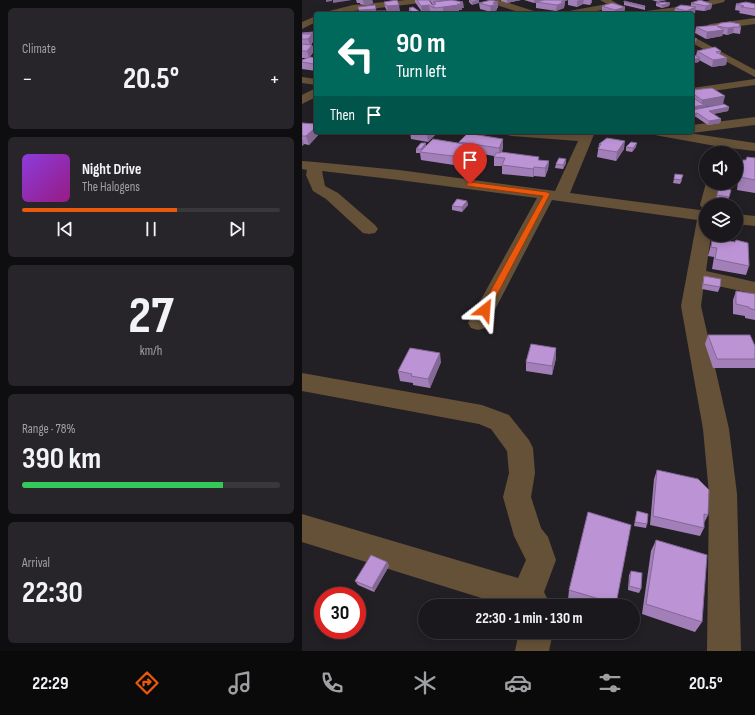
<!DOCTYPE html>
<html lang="en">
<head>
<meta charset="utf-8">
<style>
	body { margin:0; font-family:"Sofia Sans Condensed",sans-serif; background:#272529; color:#f1f3f6; height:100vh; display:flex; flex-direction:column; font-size:15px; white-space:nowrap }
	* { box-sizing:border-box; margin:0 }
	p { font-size:13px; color:#9fa0a3 }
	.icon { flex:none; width:22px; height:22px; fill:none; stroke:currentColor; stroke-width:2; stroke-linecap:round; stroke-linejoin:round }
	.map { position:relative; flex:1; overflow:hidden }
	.panel { display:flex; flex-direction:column; gap:8px; padding:8px; background:#0e0d0f; width:302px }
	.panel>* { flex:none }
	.hud { position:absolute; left:12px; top:12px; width:380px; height:122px; border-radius:4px; box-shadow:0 2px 10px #0003,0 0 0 1px #38373b; background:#00695c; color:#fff; overflow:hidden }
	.fabs { position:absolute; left:397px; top:146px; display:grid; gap:8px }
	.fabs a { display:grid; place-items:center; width:44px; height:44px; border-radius:50%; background:#1a181c; box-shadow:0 2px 10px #0003,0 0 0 1px #38373b; font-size:20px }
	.speed { position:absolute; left:12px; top:587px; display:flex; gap:8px; font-size:20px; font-weight:700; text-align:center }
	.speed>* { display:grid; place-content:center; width:52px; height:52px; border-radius:50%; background:#1a181c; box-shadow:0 2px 10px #0003,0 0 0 1px #38373b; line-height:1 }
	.speed .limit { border:6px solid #d22; background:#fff; color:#111 }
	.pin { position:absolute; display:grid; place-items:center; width:34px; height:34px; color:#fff; margin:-41px -17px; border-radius:50% 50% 50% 0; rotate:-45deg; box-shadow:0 0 4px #0007 }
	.pin .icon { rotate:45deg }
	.me { position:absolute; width:44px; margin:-22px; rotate:28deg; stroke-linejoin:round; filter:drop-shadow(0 0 3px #0008) }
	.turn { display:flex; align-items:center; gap:14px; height:84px; padding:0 16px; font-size:18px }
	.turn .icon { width:52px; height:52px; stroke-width:2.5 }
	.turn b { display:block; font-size:28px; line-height:34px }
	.then { display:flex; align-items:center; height:38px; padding:0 16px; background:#0003; gap:8px; font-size:15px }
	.big { font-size:30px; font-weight:700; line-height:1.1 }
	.panel .tile { flex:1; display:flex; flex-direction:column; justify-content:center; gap:6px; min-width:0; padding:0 14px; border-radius:6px; background:#272529 }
	.panel .dial { align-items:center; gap:0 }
	.dial b { font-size:52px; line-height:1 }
	.song { display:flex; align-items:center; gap:12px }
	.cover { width:48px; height:48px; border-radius:6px; background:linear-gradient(135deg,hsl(270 70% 55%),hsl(310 70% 35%)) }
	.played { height:4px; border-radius:2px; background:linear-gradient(90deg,#ea580c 60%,#38373b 60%) }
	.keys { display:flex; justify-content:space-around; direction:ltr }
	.heat { display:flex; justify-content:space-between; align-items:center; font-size:22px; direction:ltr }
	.charge { height:6px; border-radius:3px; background:linear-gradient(90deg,#34c759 78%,#38373b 0) }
	.trip { position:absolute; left:116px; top:599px; width:222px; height:40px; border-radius:20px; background:#1a181c; box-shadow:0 2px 10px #0003,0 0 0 1px #38373b; font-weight:700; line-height:40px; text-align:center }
	.tabs { display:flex; height:64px; justify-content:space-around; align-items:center; background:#0a0a0b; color:#9fa0a3 }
	.tabs .icon { width:28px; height:28px }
	.tabs .current { color:#ea580c }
	.tabs b { font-size:18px; color:#f1f3f6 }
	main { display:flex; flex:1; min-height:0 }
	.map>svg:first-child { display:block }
</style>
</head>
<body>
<main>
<section class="panel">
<div class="tile"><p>Climate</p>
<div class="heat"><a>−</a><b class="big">20.5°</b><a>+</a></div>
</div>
<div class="tile">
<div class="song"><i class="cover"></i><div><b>Night Drive</b><p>The Halogens</p></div></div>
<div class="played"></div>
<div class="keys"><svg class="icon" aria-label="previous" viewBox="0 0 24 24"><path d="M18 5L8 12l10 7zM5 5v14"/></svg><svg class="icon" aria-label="pause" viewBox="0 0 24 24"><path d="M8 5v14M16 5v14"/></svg><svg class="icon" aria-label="next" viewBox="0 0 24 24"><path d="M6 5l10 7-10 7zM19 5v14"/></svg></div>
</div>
<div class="tile dial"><b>27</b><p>km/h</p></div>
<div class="tile"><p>Range · 78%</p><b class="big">390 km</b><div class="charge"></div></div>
<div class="tile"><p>Arrival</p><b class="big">22:30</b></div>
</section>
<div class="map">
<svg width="453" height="651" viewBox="0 0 453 651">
	<rect width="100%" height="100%" fill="#232025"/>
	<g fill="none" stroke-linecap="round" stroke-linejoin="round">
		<g fill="#645137" fill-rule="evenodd">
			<path d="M104 0H131L127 2 51 11 37 14H22L23 12 51 5Z"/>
			<path d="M191 0H197L235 12 236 14H223L191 4Z"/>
			<path d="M298 0H309L318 5 314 7 280 14H263L267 11 305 4Z"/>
			<path d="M409 0H423L422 2C394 9 368 14 340 14L344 11 391 5Z"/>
			<path d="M14 16V22L0 29V22Z"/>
			<path d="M453 18V24L408 30 403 27 408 24Z"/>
			<path d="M390 36 453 70V77L390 43Z"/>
			<path d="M14 46V52L0 53V47Z"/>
			<path d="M0 77 14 79V85L0 83Z"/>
			<path d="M453 79V85L390 94V88Z"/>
			<path d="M14 88V97L0 104V95Z"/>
			<path d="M453 117V125L390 133 386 132H390V125Z"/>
			<path d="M203 132H293L268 193 398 210 401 209 398 205 404 183H420L414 205H404V235H409L404 271 453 282V294L402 283 399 306 427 429 435 494 439 651H405L407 494 401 429 379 306 395 220 250 200 186 323 183 328 176 330 169 328 166 323 235 198 97 180 20 171 23 186 36 193 73 225 76 229 73 233 67 234 61 233 24 199 11 191 4 175 5 170 0 169V161L13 162 97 170 253 191 276 141 210 136 205 135Z"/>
			<path d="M351 132H380L453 143V151L419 147 358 136 353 135Z"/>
			<path d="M434 214 453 216V226L434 224Z"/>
			<path d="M0 373 180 405 207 415 227 440 231 448 233 473 229 497 239 528 246 537 254 560 242 592 249 606H205L0 542V514L216 578 224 560 212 536 201 497 207 473 205 451 189 429 177 424 0 391Z"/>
			<path d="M217 632H251L247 651H213Z"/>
		</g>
	</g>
	<g fill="#a27fb8" fill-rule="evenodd">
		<path d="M54 0H70L71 2 70 4 62 5 58 4V3H55Z"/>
		<path d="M113 0H127L130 5H131L129 2 128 0H151L162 8H160V10H157V11L141 13 134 14 133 13V14L128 11 120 12 113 2Z"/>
		<path d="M167 0H177L170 5 167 2Z"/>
		<path d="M199 0H219L205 3 199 1Z"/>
		<path d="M222 0H266L263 1 262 8 254 11 234 8V3H232Z"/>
		<path d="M266 0H290V2L288 5 281 4 275 7 266 5Z"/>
		<path d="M350 0H364L356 2Z"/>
		<path d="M322 1 343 6V10L322 5Z"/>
		<path d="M82 2 98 11 58 14 56 7 74 11H85L83 7Z"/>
		<path d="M177 3 196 8H195V10L189 12 178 9Z"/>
		<path d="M354 3H368L367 6 360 8 354 6Z"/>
		<path d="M389 3 410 4 409 9 402 11 393 10V13L390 14H372L373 8 389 6Z"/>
		<path d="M434 4H453V16L437 13 438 11 433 10Z"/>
		<path d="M300 6 323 7 322 13 319 14H307L300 12Z"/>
		<path d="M107 8 118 12V14H110L107 11Z"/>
		<path d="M438 24V26L439 27 438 34 431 33 425 35 421 34 420 36 404 39 393 33 394 27Z"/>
		<path d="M11 32 12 36 11 37 12 40 9 45H10L12 51 8 57 14 58V71L0 69V60L5 58H0V33Z"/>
		<path d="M395 51H419L418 54 425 58 424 65 410 67 397 60V62L391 63 390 62V54L394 56Z"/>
		<path d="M390 90 421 104 427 107 426 111 411 114 419 119 418 123 406 125 394 117H390ZM420 104 401 108V107Z"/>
		<path d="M0 123 19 132 7 145 2 144 0 146Z"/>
		<path d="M66 132H91L87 135Z"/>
		<path d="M108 132H136L126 142 109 139Z"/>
		<path d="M163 133 172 135 201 147 200 152 237 160 247 161 246 169 243 177 232 176 231 177 200 174V166H192V156L163 151V152L152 165 119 160 118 153H114V149L124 146 157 143V142L163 136Z"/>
		<path d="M297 144 322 149 314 161 295 157Z"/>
		<path d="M324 147H334L330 152 324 151Z"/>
		<path d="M453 158V193L435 190 437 172 441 160H444Z"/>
		<path d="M264 163 261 169 253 168 254 164Z"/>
		<path d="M372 179 380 180 378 184 371 183Z"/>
		<path d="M417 187 427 197 426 202 414 199Z"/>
		<path d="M165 201 166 205 160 212 150 210V206Z"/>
		<path d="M413 239 433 242 434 240 447 266 444 275 410 269 412 257 406 256 410 241 412 242Z"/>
		<path d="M402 276 418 287 416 292 400 289 401 281Z"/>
		<path d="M434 291 453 294V320L443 318V316L431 314V300Z"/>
		<path d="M406 335 453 346V368H411L403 344Z"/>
		<path d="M254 348V358L250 375 224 371V362Z"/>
		<path d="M139 362 128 388 111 385V383L98 381 96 371Z"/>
		<path d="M355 470 406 515 402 523V528L398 536 348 525 352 479Z"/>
		<path d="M335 511 345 524 344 528 332 526Z"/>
		<path d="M354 540 400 622 393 632 340 614 349 551Z"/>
		<path d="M85 562 87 566 72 592 56 585 53 581Z"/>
		<path d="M329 571 339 589 337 593 326 590 327 575Z"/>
		<path d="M267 590 314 604V606H284L266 600Z"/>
	</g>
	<g fill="#846896">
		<path d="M24 0H30V1L24 2Z"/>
		<path d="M31 0H50L31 3Z"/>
		<path d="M61 0H70L71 2 70 4 62 5Z"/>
		<path d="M139 0H151L134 4 132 2V6L131 1Z"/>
		<path d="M177 0V3L170 5V2Z"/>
		<path d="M205 0H219L205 3Z"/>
		<path d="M232 0H241V1L232 3Z"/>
		<path d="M259 0H266L263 1 262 8 254 11 255 5Z"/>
		<path d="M277 0H282L281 4 275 7V1Z"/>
		<path d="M289 0H290V2L288 5Z"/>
		<path d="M357 0H364L356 2Z"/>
		<path d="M161 2 162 8H160V10H157V11L141 13V7L155 4Z"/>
		<path d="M196 2V8H195V10L189 12 188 6 191 3Z"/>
		<path d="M368 3 367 6 360 8V5Z"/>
		<path d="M410 4 409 9 402 11 404 6Z"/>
		<path d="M97 5 98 11 86 12 85 6Z"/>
		<path d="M127 5 128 11 120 12 119 6Z"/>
		<path d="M323 7 322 13 319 14H313V10Z"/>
		<path d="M394 7 393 13 390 14H383L384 11Z"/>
		<path d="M74 9V14H58L57 10Z"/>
		<path d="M118 12V14H111V13Z"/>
		<path d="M432 27 431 33 425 35 426 28Z"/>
		<path d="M422 30 420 36 404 39 405 32Z"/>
		<path d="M11 32 12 36 11 37 12 40 8 46 6 39Z"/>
		<path d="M395 39 394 42 390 43 391 40Z"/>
		<path d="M10 45 12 51 7 58 5 51Z"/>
		<path d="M398 58 397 62 391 63 392 59Z"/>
		<path d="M425 58 424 65 410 67 411 60Z"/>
		<path d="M14 63V71L12 64Z"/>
		<path d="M423 96 421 104 401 107 400 113H395L394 117H390V107L399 105 400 100Z"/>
		<path d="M427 107 426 111 406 115 407 111Z"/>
		<path d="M419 119 418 123 406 125 407 121Z"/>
		<path d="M14 127V132H19L7 145 4 136Z"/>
		<path d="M86 132H91L87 135Z"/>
		<path d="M127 132H136L126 142 125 134Z"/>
		<path d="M0 138 2 144 0 146Z"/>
		<path d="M201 139V147L198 157 197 148Z"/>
		<path d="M323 141 322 149 314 161 315 152Z"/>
		<path d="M124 143V148L119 152V149Z"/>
		<path d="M335 143 334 147 330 152 331 148Z"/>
		<path d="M162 144 163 152 152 165 151 156Z"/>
		<path d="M264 159V163L261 169V165Z"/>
		<path d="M247 161 246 169 243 177V168Z"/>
		<path d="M232 167V176L231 177V169Z"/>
		<path d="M165 201 166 205 160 212V207Z"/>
		<path d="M254 348V358L250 375V366Z"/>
		<path d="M138 353 139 362 128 388 126 379Z"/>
		<path d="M85 562 87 566 72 592 70 588Z"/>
	</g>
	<g fill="#bc94d6" stroke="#846896">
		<path d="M95 0 97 5 85 6 82 2Z"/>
		<path d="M115 0H127L130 5 134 4 132 2 149 0 161 2 158 3 160 4H155L156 5 141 7 134 8 131 6 132 8 127 5 119 6Z"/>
		<path d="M168 0H177L170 2Z"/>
		<path d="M189 0 196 2 191 3 195 4 188 6 177 3Z"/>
		<path d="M242 0H263L259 2H263L255 5 234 2Z"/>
		<path d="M398 0 410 4 404 6 389 3Z"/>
		<path d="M322 1 343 6V7L322 2Z"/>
		<path d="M363 2 368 3 360 5 354 3Z"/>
		<path d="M444 2 453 4V9L439 7 442 6 434 4Z"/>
		<path d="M310 3 323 7 313 10 300 6Z"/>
		<path d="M73 5 74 9 57 10 56 7Z"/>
		<path d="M379 5 394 7 384 11 373 8Z"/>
		<path d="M111 7 118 12 111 13 107 8Z"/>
		<path d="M40 11V14H29V12Z"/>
		<path d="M65 11H88L100 13V14H64Z"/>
		<path d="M428 22 438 24 437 26 439 27H432L426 28 415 26 422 30 405 32 394 27 415 25 419 23Z"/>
		<path d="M11 32 9 35 10 34H0V33Z"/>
		<path d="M0 34H10L6 39H0Z"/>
		<path d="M390 37 395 39 391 40H390Z"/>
		<path d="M0 44 10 45 5 51H0Z"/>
		<path d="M413 47 419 51 414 52 425 58 411 60 395 51Z"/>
		<path d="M390 54 398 58 392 59 390 58Z"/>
		<path d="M8 57 14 58V63L12 64 0 62V60Z"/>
		<path d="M410 88 423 96 400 100 390 93V90Z"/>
		<path d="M14 91V95L12 92Z"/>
		<path d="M390 97 402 105 390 107Z"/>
		<path d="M422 104 427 107 407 111 419 119 407 121 395 113 390 114V110Z"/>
		<path d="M0 123 14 124V127L4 136H0Z"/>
		<path d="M115 132H127L125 134Z"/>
		<path d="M164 132H172L170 134 201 139 197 148 157 142 165 134 163 133Z"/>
		<path d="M305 138 323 141 315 152 296 149 299 144H297Z"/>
		<path d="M131 139 162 144 151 156 118 152Z"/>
		<path d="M329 142 335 143 331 148 324 147Z"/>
		<path d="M119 143H124L119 149H114Z"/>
		<path d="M199 152 237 157 236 160 247 161 243 168 232 167 231 169 200 165 203 158 192 157 194 153H198Z"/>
		<path d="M445 157 453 158V180L438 177 441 160H444Z"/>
		<path d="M257 158 264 159 261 165 254 164Z"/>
		<path d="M373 174 381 175 379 180 372 179Z"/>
		<path d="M417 187 429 190 427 197 415 195Z"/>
		<path d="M155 199 165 201 160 207 150 206Z"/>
		<path d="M413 239 433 242 434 240 446 243 447 266 413 259 415 248 409 247 410 241 413 242Z"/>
		<path d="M402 276 419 279 418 287 401 284Z"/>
		<path d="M434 291 453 294V310L447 308V307L434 304Z"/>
		<path d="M406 335H448L453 346V359H415Z"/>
		<path d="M229 344 254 348 250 366 224 362Z"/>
		<path d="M108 348 138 353 126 379 109 376 110 374 96 371Z"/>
		<path d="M355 470 396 479 407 490 406 515 402 514V528L351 516Z"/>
		<path d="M335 511 346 514 345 524 333 522Z"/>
		<path d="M286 512 329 525 314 604 267 590Z"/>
		<path d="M354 540 405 555 400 622 344 604Z"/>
		<path d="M69 555 85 562 70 588 53 581Z"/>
		<path d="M329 571 340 573 339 589 327 586Z"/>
	</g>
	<path fill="#ea580c" stroke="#983908" d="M168 182 245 192 248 194 187 310 183 313 178 310 241 196 165 186V183Z"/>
</svg>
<div class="fabs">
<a><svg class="icon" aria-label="sound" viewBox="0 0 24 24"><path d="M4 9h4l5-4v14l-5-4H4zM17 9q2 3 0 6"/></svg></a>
<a><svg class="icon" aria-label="layers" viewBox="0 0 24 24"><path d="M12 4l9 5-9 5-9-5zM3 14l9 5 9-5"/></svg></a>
</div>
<div class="speed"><div class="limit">30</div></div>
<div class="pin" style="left:168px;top:184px;background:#d93025"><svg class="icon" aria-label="arrive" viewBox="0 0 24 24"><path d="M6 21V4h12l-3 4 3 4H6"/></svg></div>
<svg class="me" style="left:183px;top:310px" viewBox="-20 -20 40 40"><path d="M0-17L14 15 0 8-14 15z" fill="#ea580c" stroke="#fff" stroke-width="4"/></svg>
<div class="trip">22:30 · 1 min · 130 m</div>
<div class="hud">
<div class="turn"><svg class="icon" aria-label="left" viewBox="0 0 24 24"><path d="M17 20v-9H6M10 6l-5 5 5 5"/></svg><div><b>90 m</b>Turn left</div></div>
<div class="then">Then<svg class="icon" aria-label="arrive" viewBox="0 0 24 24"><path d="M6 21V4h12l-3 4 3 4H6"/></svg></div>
</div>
</div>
</main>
<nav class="tabs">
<b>22:29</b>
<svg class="icon current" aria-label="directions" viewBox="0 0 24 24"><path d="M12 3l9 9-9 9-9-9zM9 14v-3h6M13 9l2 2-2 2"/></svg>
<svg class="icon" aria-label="music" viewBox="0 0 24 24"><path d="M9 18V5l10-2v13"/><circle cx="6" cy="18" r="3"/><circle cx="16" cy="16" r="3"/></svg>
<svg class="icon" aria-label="phone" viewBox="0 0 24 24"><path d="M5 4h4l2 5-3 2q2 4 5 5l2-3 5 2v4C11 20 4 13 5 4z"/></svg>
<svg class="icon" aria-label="climate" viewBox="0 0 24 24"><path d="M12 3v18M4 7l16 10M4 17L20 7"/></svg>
<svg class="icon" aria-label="car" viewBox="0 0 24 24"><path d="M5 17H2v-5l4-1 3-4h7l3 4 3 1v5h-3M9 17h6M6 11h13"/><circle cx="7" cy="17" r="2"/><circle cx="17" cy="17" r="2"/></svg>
<svg class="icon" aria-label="filters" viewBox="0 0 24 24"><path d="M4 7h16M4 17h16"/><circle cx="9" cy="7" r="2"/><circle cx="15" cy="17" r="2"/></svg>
<b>20.5°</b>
</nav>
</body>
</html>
